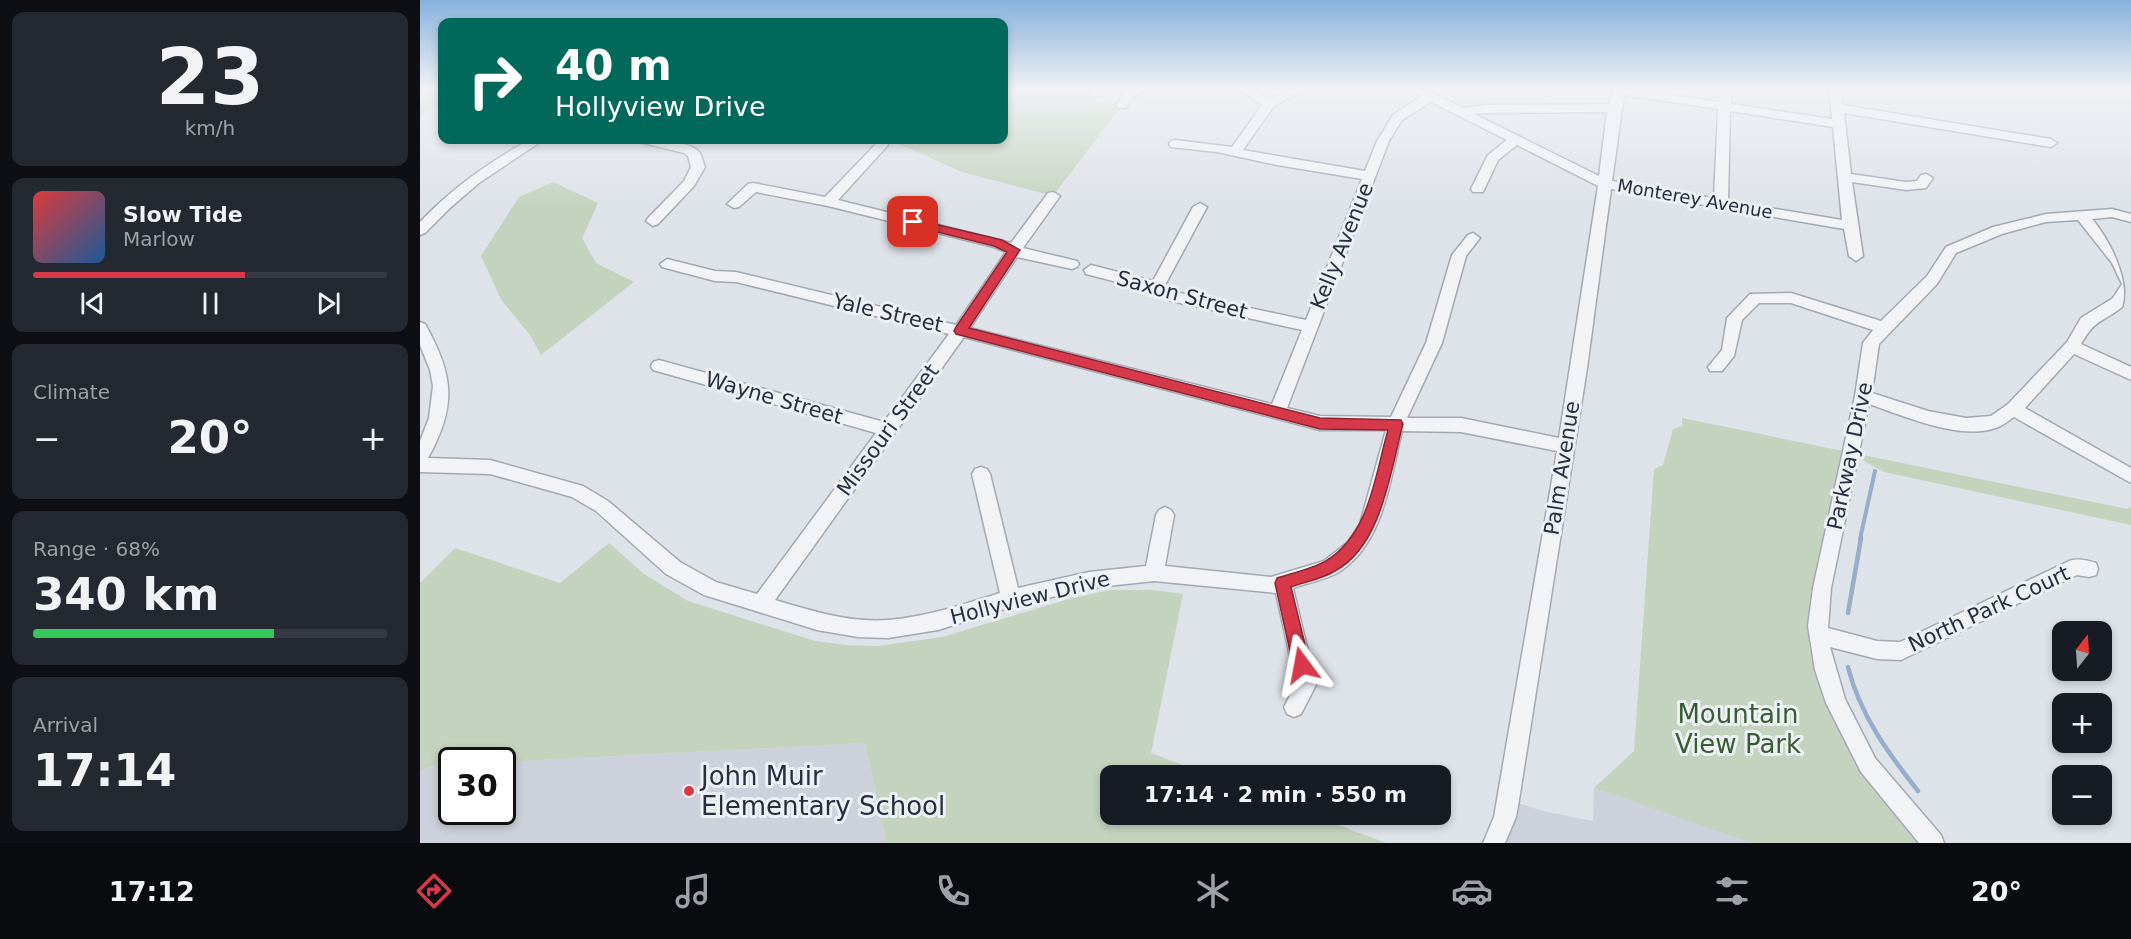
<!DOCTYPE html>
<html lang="en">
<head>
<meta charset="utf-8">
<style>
	body { margin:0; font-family:"DejaVu Sans",sans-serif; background:#242831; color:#f1f3f6; height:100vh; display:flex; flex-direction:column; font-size:22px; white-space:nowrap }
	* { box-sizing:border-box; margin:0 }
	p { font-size:20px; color:#9ea1a6 }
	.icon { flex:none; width:33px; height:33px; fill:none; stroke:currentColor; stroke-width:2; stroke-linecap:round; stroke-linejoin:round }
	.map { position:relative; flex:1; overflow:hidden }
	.panel { display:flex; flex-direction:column; gap:12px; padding:12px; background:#0d0f14; width:420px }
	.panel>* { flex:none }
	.guide { position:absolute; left:18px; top:18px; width:570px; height:126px; border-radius:12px; box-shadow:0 3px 9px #0003; background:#00695c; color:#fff; overflow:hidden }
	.needle { width:39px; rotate:17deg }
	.controls { position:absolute; left:1632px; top:621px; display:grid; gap:12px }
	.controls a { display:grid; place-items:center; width:60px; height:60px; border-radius:12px; background:#171b24; box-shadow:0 3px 9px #0003; font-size:30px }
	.speed { position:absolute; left:18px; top:747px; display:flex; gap:12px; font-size:30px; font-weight:700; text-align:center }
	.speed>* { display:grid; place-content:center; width:78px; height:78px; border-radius:50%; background:#171b24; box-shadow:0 3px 9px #0003; line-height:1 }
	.speed .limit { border:3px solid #111; border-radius:9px; background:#fff; color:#111 }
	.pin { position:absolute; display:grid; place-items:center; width:51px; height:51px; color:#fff; margin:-26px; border-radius:12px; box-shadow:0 3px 9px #0006 }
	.me { position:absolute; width:66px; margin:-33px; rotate:347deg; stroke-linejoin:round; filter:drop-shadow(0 0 4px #0008) }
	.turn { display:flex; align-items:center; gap:21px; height:126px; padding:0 18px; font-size:27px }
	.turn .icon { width:78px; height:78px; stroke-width:2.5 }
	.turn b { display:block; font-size:42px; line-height:51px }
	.big { font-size:45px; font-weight:700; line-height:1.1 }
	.panel .tile { flex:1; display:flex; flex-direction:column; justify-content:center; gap:9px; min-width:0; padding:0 21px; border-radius:12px; background:#242831 }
	.panel .dial { align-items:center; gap:0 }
	.dial b { font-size:78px; line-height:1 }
	.song { display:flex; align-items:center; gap:18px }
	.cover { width:72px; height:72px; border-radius:9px; background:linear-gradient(135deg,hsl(0 70% 55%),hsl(210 70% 35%)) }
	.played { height:6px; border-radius:3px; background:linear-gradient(90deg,#d8394a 60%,#363941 60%) }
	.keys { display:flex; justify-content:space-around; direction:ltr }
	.heat { display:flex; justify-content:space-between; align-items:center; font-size:33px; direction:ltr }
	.charge { height:9px; border-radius:4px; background:linear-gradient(90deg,#34c759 68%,#363941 0) }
	.trip { position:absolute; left:680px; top:765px; width:351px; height:60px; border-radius:12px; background:#171b24; box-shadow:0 3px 9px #0003; font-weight:700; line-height:60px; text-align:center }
	.tabs { display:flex; height:96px; justify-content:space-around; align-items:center; background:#090b0e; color:#9ea1a6 }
	.tabs .icon { width:42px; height:42px }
	.tabs .selected { color:#d8394a }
	.tabs b { font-size:27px; color:#f1f3f6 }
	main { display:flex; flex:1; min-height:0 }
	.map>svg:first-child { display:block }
</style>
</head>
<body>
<main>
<section class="panel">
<div class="tile dial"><b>23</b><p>km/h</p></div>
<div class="tile">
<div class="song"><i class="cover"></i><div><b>Slow Tide</b><p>Marlow</p></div></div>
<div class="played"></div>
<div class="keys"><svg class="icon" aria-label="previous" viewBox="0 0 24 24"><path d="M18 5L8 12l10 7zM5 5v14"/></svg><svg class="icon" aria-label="pause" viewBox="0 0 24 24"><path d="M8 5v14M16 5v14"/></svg><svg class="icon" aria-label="next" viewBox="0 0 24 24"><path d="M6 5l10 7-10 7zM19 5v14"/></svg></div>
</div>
<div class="tile"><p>Climate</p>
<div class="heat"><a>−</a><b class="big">20°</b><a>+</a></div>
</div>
<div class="tile"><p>Range · 68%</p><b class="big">340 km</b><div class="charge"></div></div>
<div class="tile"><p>Arrival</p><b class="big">17:14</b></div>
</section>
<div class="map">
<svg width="1711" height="843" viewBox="0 0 1711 843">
	<rect width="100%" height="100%" fill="#dee2e9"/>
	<g fill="#ccd1db">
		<path d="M445 743 467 843H0V771L12 766 31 765 32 812H82L83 762Z"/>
		<path d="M1174 788 1298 830 1333 843H1074L1088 800 1127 812 1173 821Z"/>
	</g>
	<g fill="#c3d3be">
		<path d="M0 90H13L22 95V102L0 116Z"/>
		<path d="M584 90H670L678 103 702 105 633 196 542 172 470 140H584Z"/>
		<path d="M133 182 178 203 162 238 176 263 214 282 121 355 110 335 82 301 61 256 99 197Z"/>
		<path d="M1262 418 1707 509 1711 507V525L1464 472 1430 453 1398 617 1416 703 1513 843H1333L1174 788 1214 751 1234 469 1243 465 1253 429 1262 426Z"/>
		<path d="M189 543 224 574 268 601 395 641 427 645 457 646 522 637 649 599 690 590H733L763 594 731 753 789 775 690 776V814L892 815 966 843H467L445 743 83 762 82 760H32L31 765 12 766 0 771V583L35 548 140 583Z"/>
	</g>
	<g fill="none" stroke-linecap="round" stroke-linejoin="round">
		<path stroke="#96aecc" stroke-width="4" d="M1440 539 1455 471"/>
		<g stroke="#96aecc" stroke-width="4.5">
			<path d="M1428 613 1441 538"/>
			<path d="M1428 667C1440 715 1468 753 1498 791"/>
		</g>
		<g stroke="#a3a9b3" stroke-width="3">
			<g id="minor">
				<path d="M710 90H726L712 98 706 108H698L696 105 704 93Z"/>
				<path d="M819 90H834L849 99 868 90H884L853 107 823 150 945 171 957 141 973 115 1001 97 990 90H1006L1043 108 1067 105 1189 104 1193 90H1218L1299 102V90H1311V104L1412 119 1409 90H1421L1423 105 1631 139 1637 143 1631 147 1424 113 1431 174 1486 182 1497 181 1501 175 1506 174 1513 178 1506 188 1486 190 1432 182 1443 256 1436 261 1429 256 1424 229 1191 189 1167 368 1099 800 1096 817 1085 843H1063L1074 817 1137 451 1041 432 982 431C970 479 964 545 917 573 904 580 887 583 873 588L896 685 881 714 874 717 867 714 864 707 876 684 856 593 734 581 669 588 591 607 518 630 468 638 438 637 397 630 284 595 246 574 176 511 152 497 70 474 0 472V441L9 418 13 386 10 370 0 345V322L5 324C34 375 37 406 8 458L70 460 163 486 188 501 260 562 296 582 337 594 456 433 233 370 231 366 233 362 239 360 464 422 529 334 316 282 295 281 242 267 240 264 247 259 295 271 316 272 536 325 586 252 574 247 408 206 336 192 319 207 314 208 307 204 328 184 333 183 405 197 455 145 453 140H465L468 145 418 200 591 243 628 193 633 192 640 196 603 248 657 261 659 264 657 267 652 269 597 257 550 328 852 404 882 330 751 301 732 291 666 274 664 270 671 265 733 281 773 207 780 203 787 207 745 285 755 292 886 320 942 179 857 165 797 152 751 147 749 144 751 141 755 140 812 147 842 105ZM1204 95 1298 109 1294 198 1192 181ZM1011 102 1087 140 1068 155 1051 189 1053 192H1063L1078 160 1097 145 1178 186 1139 438 1041 418H987L1022 343 1046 256 1060 238 1053 233 1048 235 1032 255 1006 343 971 417 900 416 867 408 969 141 982 120ZM1310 111 1413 127 1422 220 1308 201ZM1187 112 1179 176 1054 114 1067 113ZM544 337 900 430H966L940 524 928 542 904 561 851 577 745 566 754 515 751 510 745 507 739 510 736 515 726 566 669 572 598 588 570 474 567 469 561 467 555 469 552 474 580 593C544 604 507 617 468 620 430 623 392 611 355 600Z"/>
				<path d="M109 140H123L59 183 31 207 5 233 0 235V222C32 188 69 162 109 140Z"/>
				<path d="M221 140C233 139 272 141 280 153 282 157 283 163 285 167L274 186 238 224 233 226 226 221 228 218 264 181 271 167 268 156 264 153 223 143Z"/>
				<path d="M1692 209 1711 214V222L1692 217 1672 219C1689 239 1711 281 1702 307 1682 323 1676 318 1661 344L1711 367V380L1654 354 1605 408 1711 468V483L1594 417C1589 420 1584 425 1578 427 1543 442 1484 416 1449 404L1411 588 1408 628 1457 641 1480 642 1649 561C1658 558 1667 560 1676 563L1678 569 1676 575 1669 577 1657 575 1481 660 1457 659 1410 647 1425 699 1455 758 1521 835 1524 843H1499L1441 772 1406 703 1395 670 1388 626 1393 588 1435 396 1443 343 1453 330 1371 303H1339L1322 320 1314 356 1302 371H1290L1288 367 1302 350 1307 318 1330 294 1371 293 1461 321 1507 276 1526 247 1573 227 1626 214ZM1658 220 1692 263 1702 284 1693 298 1661 318 1647 342 1588 404 1571 416 1546 418 1508 411 1452 393 1459 344 1517 284 1536 253 1582 234 1626 222Z"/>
			</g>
		</g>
		<use href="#minor" fill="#f1f3f7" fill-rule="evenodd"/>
	</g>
	<linearGradient id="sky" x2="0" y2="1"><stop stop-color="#87b2dd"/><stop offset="0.43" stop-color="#f0f2f5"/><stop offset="1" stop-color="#f0f2f5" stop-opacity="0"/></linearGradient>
	<rect width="1711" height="208" fill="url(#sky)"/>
	<path fill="#d8394a" stroke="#8c2530" stroke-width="1.5" d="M493 219 582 240 600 250 549 328 900 418 981 420 983 424C970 472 962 546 915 571 902 579 885 582 871 587L890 665 887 670 882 673 876 670 873 665 855 583 857 578C873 573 892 569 906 561 950 534 955 475 968 430L900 429 536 334 534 331 536 327 587 252 574 246 489 225 487 222Z"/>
	<circle fill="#d8394a" stroke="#edf1f6" stroke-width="2" cx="269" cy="791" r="6"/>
	<g text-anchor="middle" stroke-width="6" stroke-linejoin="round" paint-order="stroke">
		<g font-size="18" fill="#262f41" stroke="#edf1f6">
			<text transform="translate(1275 199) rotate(10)" y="6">Monterey Avenue</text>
		</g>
		<g font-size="21" fill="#262f41" stroke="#edf1f6">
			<text transform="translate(922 246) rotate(-68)" y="7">Kelly Avenue</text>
			<text transform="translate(762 295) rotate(15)" y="7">Saxon Street</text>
			<text transform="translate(468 313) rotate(13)" y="7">Yale Street</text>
			<text transform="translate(354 398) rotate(16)" y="7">Wayne Street</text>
			<text transform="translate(468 430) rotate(-54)" y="7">Missouri Street</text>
			<text transform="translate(1430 456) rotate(-78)" y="7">Parkway Drive</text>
			<text transform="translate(1142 468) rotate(-81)" y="7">Palm Avenue</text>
			<text transform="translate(610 598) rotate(-14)" y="7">Hollyview Drive</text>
			<text transform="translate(1569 609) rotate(-25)" y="7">North Park Court</text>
		</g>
		<g font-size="26" fill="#385d32" stroke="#edf1f6">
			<text x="1318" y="723">Mountain<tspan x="1318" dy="30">View Park</tspan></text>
		</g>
		<g font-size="26" fill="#262f41" stroke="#edf1f6" text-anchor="start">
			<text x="281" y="785">John Muir<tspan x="281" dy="30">Elementary School</tspan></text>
		</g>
	</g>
</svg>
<div class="controls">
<a><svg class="needle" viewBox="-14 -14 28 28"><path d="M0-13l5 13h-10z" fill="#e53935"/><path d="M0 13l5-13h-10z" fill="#9ea1a6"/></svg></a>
<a>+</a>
<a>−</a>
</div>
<div class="speed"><div class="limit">30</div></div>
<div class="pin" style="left:493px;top:222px;background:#d93025"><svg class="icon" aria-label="arrive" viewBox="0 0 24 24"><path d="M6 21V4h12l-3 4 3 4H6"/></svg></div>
<svg class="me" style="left:882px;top:665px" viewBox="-20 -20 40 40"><path d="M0-17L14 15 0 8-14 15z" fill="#d8394a" stroke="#fff" stroke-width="4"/></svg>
<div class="trip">17:14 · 2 min · 550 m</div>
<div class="guide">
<div class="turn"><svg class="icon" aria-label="right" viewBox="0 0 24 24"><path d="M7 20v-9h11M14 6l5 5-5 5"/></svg><div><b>40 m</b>Hollyview Drive</div></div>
</div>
</div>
</main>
<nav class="tabs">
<b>17:12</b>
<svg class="icon selected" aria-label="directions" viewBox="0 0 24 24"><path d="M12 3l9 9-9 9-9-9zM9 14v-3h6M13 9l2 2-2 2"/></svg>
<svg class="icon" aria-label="music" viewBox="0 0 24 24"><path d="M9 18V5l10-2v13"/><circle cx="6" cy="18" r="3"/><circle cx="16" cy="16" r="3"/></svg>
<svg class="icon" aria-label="phone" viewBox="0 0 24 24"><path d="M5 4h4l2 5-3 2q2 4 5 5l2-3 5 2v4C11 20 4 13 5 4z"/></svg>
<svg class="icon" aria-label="climate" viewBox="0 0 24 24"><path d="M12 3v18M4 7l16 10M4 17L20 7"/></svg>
<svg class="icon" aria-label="car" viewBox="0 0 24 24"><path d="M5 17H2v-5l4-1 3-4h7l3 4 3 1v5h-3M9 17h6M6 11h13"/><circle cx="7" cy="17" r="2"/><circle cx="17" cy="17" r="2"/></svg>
<svg class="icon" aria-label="filters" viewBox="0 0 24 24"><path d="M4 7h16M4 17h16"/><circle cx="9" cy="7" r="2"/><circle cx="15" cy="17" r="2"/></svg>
<b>20°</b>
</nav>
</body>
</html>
